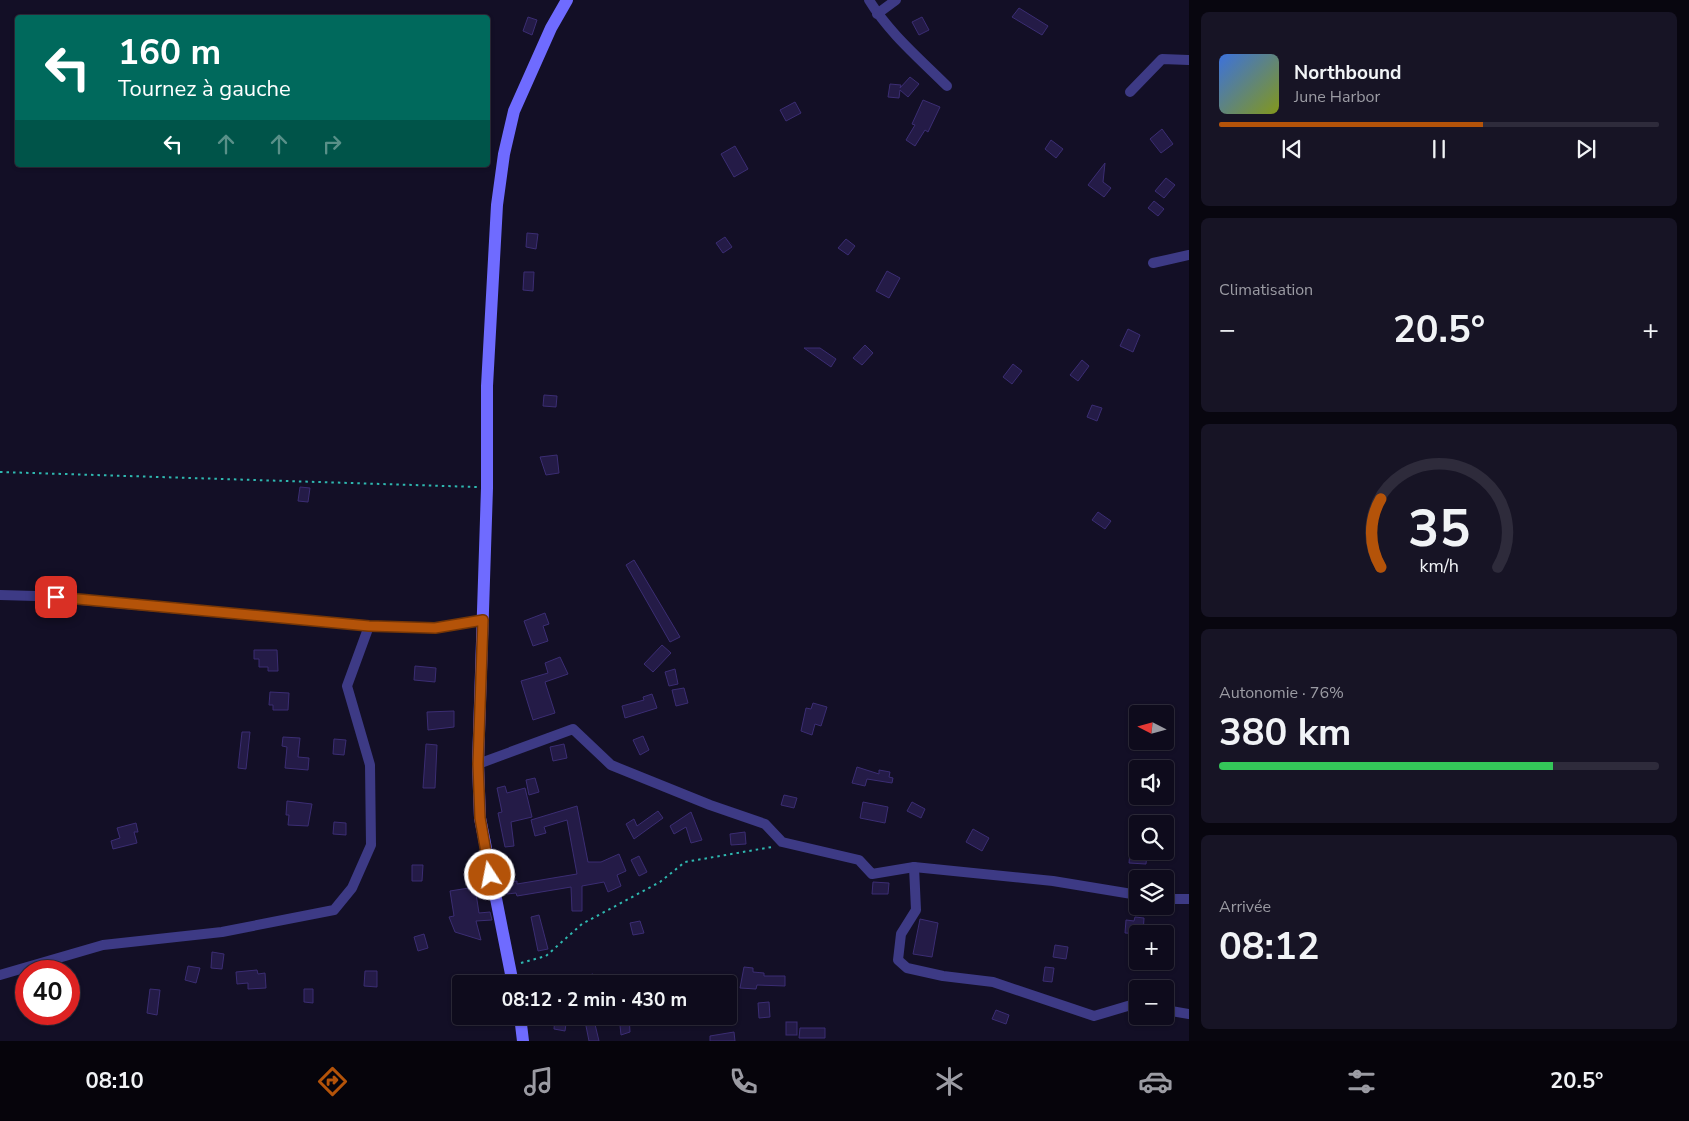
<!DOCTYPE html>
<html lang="fr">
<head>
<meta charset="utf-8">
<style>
	body { margin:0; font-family:"Nunito Sans",sans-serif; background:#171425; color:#f1f3f6; height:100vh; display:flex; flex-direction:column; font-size:19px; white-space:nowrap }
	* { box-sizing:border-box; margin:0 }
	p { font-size:16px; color:#9b9ba3 }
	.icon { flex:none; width:28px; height:28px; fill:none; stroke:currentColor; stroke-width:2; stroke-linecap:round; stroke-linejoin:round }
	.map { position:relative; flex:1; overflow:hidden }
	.sheet { display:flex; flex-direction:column; gap:12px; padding:12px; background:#08060f; width:500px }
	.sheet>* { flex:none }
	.top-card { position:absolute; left:15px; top:15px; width:475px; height:152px; border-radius:5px; box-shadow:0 1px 4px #0004,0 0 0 1px #2e2b3b; background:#00695c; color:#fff; overflow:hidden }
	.needle { width:32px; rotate:276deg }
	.buttons { position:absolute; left:1129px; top:705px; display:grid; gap:10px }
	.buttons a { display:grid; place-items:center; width:45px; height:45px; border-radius:5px; background:#0e0b1c; box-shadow:0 1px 4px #0004,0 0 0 1px #2e2b3b; font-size:25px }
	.speed { position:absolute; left:15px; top:960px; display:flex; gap:10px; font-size:25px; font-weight:700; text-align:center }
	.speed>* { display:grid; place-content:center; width:65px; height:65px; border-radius:50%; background:#0e0b1c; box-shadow:0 1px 4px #0004,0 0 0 1px #2e2b3b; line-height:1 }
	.speed .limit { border:8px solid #d22; background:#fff; color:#111 }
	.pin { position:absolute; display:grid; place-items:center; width:42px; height:42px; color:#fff; margin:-21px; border-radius:10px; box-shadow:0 2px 8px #0006 }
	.me { position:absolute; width:55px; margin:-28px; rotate:349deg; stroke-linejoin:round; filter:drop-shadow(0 0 4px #0008) }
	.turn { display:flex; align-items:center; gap:18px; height:105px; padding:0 20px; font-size:22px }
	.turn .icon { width:65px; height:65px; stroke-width:2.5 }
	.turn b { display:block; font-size:35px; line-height:42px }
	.lanes { display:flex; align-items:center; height:48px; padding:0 20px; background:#0003; justify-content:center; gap:25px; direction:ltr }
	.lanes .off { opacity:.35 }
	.big { font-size:38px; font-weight:700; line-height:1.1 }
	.sheet .widget { flex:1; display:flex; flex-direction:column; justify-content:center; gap:8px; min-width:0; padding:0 18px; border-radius:8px; background:#171425 }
	.sheet .dial { align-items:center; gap:0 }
	.dial svg { height:130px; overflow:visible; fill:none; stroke:#2e2b3b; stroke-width:7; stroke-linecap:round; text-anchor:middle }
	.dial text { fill:#f1f3f6; stroke:none }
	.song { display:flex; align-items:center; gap:15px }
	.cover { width:60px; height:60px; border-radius:8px; background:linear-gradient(135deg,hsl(220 70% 55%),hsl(70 70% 35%)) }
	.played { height:5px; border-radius:2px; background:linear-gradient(90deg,#b45309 60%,#2e2b3b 60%) }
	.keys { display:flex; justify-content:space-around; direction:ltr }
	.heat { display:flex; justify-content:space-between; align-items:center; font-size:28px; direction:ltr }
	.charge { height:8px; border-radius:4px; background:linear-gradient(90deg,#34c759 76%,#2e2b3b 0) }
	.trip { position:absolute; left:452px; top:975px; width:285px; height:50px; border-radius:5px; background:#0e0b1c; box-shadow:0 1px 4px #0004,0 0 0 1px #2e2b3b; font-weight:700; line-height:50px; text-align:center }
	.tabs { display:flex; height:80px; justify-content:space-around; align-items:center; background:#06040b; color:#9b9ba3 }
	.tabs .icon { width:35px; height:35px }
	.tabs .selected { color:#b45309 }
	.tabs b { font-size:22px; color:#f1f3f6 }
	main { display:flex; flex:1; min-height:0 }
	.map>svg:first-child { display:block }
</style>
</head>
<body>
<main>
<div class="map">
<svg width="1189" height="1041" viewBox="0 0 1189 1041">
	<rect width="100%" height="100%" fill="#130f26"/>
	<g fill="#241b47" stroke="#3b2d73">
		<path d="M1019 8 1048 26 1042 35 1012 17Z"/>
		<path d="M528 17 537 20 532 35 523 31Z"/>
		<path d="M922 17 929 30 919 35 912 22Z"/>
		<path d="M910 77 919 84 908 97 900 90 899 98 888 97 890 84 901 85 900 88Z"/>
		<path d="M923 100 940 107 928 132 925 130 915 146 906 140 915 125 912 124Z"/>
		<path d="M795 102 801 113 786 121 780 110Z"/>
		<path d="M1162 129 1173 144 1161 153 1150 139Z"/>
		<path d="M1051 140 1063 149 1056 158 1045 149Z"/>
		<path d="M735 146 748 169 734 177 721 154Z"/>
		<path d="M1105 163 1103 182 1111 188 1104 197 1088 185Z"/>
		<path d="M1166 178 1175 185 1164 198 1155 191Z"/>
		<path d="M1154 201 1164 209 1158 216 1148 208Z"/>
		<path d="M527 233 538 234 536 249 526 247Z"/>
		<path d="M725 237 732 247 723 253 716 243Z"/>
		<path d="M846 239 855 246 848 255 838 248Z"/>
		<path d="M887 271 900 278 889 298 876 291Z"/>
		<path d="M524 272H534L533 291 523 290Z"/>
		<path d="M1128 329 1140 335 1133 352 1120 346Z"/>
		<path d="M865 345 873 353 862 365 853 358Z"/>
		<path d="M804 348H820L836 359 831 367Z"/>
		<path d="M1082 360 1089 366 1078 381 1070 375Z"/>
		<path d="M1013 364 1022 371 1012 384 1003 377Z"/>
		<path d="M544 395 557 396 556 407 543 406Z"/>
		<path d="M1092 405 1102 408 1097 421 1087 417Z"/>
		<path d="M557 455 559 473 546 475 540 457Z"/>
		<path d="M300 487 310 488 308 502 298 501Z"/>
		<path d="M1098 512 1111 521 1105 529 1092 520Z"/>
		<path d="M634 560 680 637 670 642 626 565Z"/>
		<path d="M545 613 549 624 543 626 548 641 533 646 524 621Z"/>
		<path d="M662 645 671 653 653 672 644 664Z"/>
		<path d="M254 650H277L278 671H268V667H259V659H254Z"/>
		<path d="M560 657 568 674 545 682 555 713 533 720 521 681 548 673 545 663Z"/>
		<path d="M415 666 436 668 435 682 414 680Z"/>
		<path d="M675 669 678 684 669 686 665 672Z"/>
		<path d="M684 688 688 703 676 706 672 690Z"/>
		<path d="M270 692 289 693 288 710H273V705H269Z"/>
		<path d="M652 694 657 708 625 718 622 706 644 700 643 697Z"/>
		<path d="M813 703 827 707 821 726 815 724 812 735 801 731 806 708 811 709Z"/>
		<path d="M454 711V727L428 730 427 712Z"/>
		<path d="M242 732H250L246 769 238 768Z"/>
		<path d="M643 736 649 750 640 755 633 740Z"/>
		<path d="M283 737 300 738 298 757 309 758 308 770 285 768 287 747 282 746Z"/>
		<path d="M334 739 346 740 344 755 333 754Z"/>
		<path d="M426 744 437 745 435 788H423Z"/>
		<path d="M564 744 567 758 553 761 550 747Z"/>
		<path d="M857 767 879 774V770L890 772 889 777 893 778 892 783 867 779 865 786 852 783Z"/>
		<path d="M535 778 539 792 529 795 526 780Z"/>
		<path d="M505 786 507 793 525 788 532 817 511 822 514 846 505 847 498 813 502 812 497 788Z"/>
		<path d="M784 795 797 798 794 808 781 805Z"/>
		<path d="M287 801 312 804 308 826 288 825 289 815H286Z"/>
		<path d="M863 802 888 807 885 823 860 818Z"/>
		<path d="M912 802 925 809 921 818 907 811Z"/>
		<path d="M577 806 588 862H601L619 854 626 871 617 875 621 886 608 892 604 882 582 886V911H572L571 887 517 896 516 893 507 894 506 883 517 881V884L577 874 567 820 544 827 546 833 535 836 531 820Z"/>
		<path d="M658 811 663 818 634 839 626 824 634 819 637 826Z"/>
		<path d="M691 812 702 840 691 843 686 827 674 834 670 826Z"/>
		<path d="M334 822 346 823V835L333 834Z"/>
		<path d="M136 823 138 832H134L137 843 113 849 111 841 120 838 117 828Z"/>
		<path d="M973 829 989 838 982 851 966 842Z"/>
		<path d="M745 832 746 844 731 845 730 834Z"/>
		<path d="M1130 852 1147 854 1146 864 1129 863Z"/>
		<path d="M639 856 647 872 639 876 631 860Z"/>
		<path d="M412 865H423L422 881H412Z"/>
		<path d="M873 882 889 883 888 894H872Z"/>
		<path d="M475 887 479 913 490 912 492 920 476 921 481 940 455 932 449 917 454 916 450 891Z"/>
		<path d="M539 915 548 949 538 951 531 917Z"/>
		<path d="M1135 917 1144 918 1143 934 1125 933 1126 920 1134 921Z"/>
		<path d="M920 919 938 923 932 957 913 954Z"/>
		<path d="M640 921 644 933 633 935 630 923Z"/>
		<path d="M424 934 428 948 418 951 414 937Z"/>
		<path d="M1055 945 1068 947 1066 959 1053 957Z"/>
		<path d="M212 952 224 954 222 969 211 968Z"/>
		<path d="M188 966 200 968 196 983 185 980Z"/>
		<path d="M744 967 753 968V972L764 973V976H785V986L757 985 756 989 740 988Z"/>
		<path d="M1045 967 1054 968 1052 982 1043 981Z"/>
		<path d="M257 970 258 974 265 973 266 988 248 989V983L237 984 236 972Z"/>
		<path d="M365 971H377V987L364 986Z"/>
		<path d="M593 974 595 984H568V981Z"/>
		<path d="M150 989 160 990 157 1015 147 1013Z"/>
		<path d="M304 989H313V1003L304 1002Z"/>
		<path d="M769 1002 770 1017 759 1018 758 1003Z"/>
		<path d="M996 1010 1009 1015 1006 1024 992 1019Z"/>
		<path d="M555 1016H567L565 1031 554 1029Z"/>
		<path d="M584 1016H593L599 1041H589Z"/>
		<path d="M619 1016H629L630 1032 621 1035Z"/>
		<rect x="786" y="1022" width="11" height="13"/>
		<path d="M800 1028H825V1038H799Z"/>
		<path d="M734 1032 735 1041H710V1036Z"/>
	</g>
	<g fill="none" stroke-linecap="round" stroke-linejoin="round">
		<g stroke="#2fb8b0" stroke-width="2" stroke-dasharray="2.5 4" stroke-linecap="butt">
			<path d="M0 472 477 487"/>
			<path d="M521 963 546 956 582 924 660 882 685 862 772 847"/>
		</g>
		<g stroke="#3d3a85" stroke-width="10">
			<path d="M869 0C889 33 920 59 947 86"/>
			<path d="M877 14 896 0"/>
			<path d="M1130 92 1162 59 1189 60"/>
			<path d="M1153 263 1189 255"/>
			<path d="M0 595 36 596 369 626 435 628 483 620"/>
			<path d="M478 764 573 729 611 765 710 805 765 824 782 842 859 860 872 874 914 867 1053 881 1138 895"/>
			<path d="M914 867 916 910 901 934 898 960 907 968 943 976 993 982 1094 1016 1131 1005 1138 1006"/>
			<path d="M1165 899H1189"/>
			<path d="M0 975 103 945 222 932 334 910 352 888 371 845 370 765 347 686 369 626"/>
			<path d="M1165 1010 1189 1014"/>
		</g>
		<g stroke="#6f6bff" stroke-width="12">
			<path d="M513 984 480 818 478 764 487 488V386L497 205 504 154 514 111 551 28 567 0"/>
			<path d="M520 1016 523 1041"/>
		</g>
	</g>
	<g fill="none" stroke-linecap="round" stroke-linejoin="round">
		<g stroke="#753606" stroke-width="12">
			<path id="route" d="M56 597 369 626 435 628 483 620 478 764 480 818 490 875"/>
		</g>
		<use href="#route" stroke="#b45309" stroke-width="9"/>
	</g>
</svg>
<div class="buttons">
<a><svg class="needle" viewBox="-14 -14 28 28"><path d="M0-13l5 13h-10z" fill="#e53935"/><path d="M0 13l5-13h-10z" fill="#9b9ba3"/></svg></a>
<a><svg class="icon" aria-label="sound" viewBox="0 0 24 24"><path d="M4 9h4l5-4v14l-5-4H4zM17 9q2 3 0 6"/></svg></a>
<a><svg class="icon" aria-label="search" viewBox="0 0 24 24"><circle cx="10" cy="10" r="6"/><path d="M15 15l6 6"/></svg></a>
<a><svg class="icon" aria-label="layers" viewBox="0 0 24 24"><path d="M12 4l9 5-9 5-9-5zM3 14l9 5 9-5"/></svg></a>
<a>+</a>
<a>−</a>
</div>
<div class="speed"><div class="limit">40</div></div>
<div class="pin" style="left:56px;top:597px;background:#d93025"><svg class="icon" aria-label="arrive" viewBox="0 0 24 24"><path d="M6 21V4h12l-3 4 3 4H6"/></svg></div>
<svg class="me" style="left:490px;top:875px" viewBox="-20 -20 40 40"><circle r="17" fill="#b45309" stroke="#fff" stroke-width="3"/><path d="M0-11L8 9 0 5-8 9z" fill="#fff"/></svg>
<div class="trip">08:12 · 2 min · 430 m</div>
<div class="top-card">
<div class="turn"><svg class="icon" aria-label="left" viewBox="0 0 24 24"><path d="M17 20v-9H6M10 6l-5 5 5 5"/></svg><div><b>160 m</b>Tournez à gauche</div></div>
<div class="lanes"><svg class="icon" aria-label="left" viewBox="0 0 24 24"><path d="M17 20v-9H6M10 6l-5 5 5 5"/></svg><svg class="icon off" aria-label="ahead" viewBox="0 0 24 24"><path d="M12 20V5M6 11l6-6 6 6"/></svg><svg class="icon off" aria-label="ahead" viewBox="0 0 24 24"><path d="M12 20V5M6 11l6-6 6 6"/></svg><svg class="icon off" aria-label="right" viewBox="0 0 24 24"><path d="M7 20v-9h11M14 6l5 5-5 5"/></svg></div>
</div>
</div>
<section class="sheet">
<div class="widget">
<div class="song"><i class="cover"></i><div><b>Northbound</b><p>June Harbor</p></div></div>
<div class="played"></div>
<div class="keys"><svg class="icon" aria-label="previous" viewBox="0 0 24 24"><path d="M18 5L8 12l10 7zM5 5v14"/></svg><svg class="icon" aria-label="pause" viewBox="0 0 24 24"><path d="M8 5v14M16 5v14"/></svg><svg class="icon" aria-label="next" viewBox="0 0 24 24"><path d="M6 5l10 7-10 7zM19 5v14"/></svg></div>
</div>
<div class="widget"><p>Climatisation</p>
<div class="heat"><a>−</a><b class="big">20.5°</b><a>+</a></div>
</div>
<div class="widget dial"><svg viewBox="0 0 100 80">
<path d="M14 69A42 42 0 1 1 86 69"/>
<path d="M14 69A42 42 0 0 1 14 27" stroke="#b45309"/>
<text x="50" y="56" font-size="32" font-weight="700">35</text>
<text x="50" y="72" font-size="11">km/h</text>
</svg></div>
<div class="widget"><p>Autonomie · 76%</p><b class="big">380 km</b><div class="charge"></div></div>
<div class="widget"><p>Arrivée</p><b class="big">08:12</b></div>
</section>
</main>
<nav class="tabs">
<b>08:10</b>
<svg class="icon selected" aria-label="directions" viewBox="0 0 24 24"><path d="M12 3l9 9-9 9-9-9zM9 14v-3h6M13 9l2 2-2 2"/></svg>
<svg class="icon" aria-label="music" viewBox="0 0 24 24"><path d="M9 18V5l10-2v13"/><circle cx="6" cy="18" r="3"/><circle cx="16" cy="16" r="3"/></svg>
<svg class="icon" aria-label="phone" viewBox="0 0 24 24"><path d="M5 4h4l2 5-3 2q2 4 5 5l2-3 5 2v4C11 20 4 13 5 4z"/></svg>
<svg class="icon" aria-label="climate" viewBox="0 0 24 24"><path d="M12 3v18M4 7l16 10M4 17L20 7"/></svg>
<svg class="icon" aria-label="car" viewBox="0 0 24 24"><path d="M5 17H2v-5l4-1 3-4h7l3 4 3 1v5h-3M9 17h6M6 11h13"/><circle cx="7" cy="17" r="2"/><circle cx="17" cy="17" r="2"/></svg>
<svg class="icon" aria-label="filters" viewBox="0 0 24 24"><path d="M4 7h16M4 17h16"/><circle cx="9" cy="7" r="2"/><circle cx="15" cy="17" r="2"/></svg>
<b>20.5°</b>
</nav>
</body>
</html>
